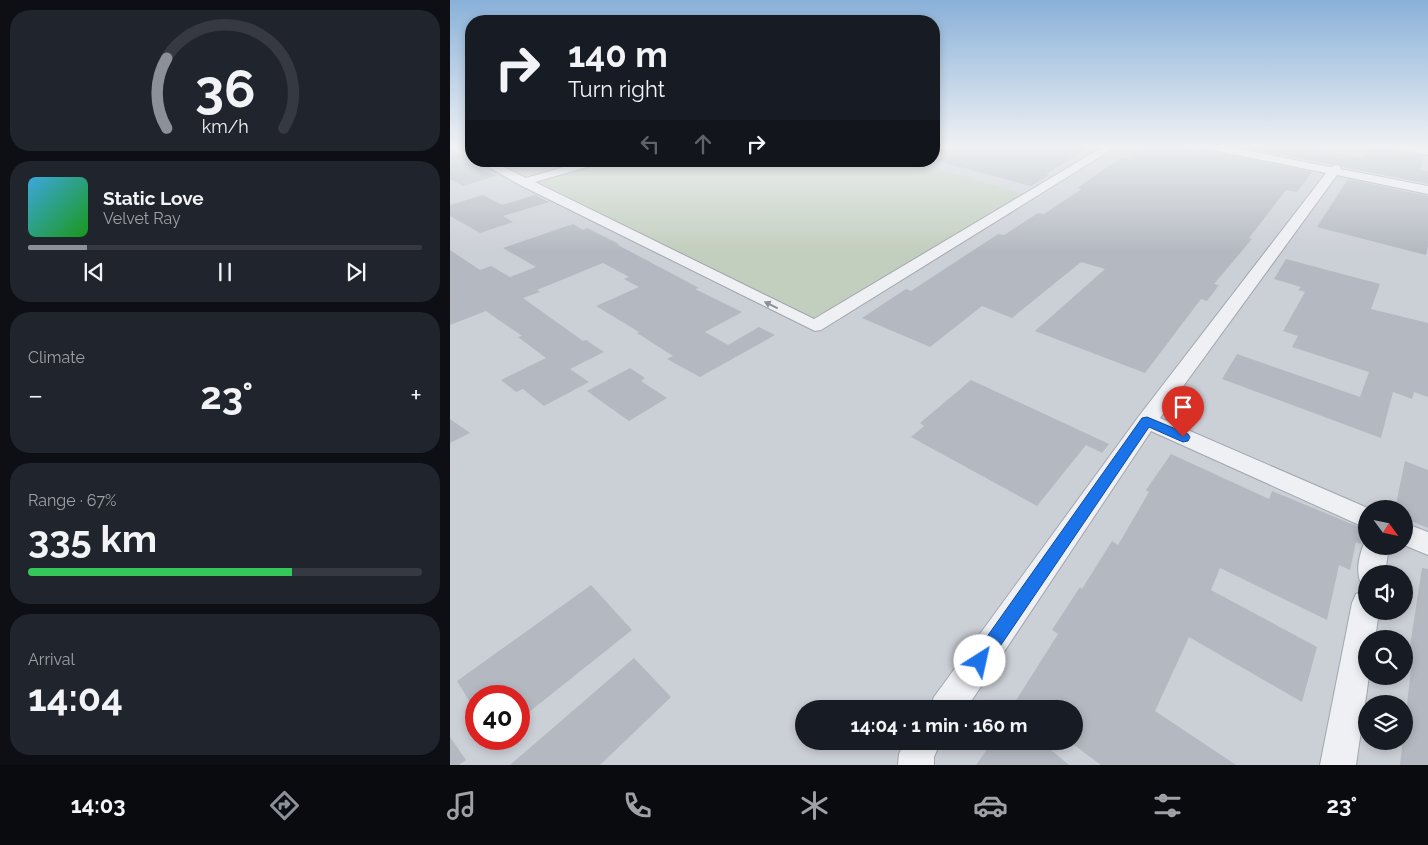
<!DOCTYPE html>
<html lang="en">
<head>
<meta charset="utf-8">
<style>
	body { margin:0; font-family:Raleway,sans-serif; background:#20242c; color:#f1f3f6; height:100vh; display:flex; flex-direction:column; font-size:19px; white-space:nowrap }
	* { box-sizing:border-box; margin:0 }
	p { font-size:16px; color:#9ea1a6 }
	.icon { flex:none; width:28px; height:28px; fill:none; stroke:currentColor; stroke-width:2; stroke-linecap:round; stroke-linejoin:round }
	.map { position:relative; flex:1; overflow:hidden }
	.side { display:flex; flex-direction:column; gap:10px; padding:10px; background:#0d0f14; width:450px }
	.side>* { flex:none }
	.banner { position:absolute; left:15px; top:15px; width:475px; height:152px; border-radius:20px; box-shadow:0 2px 8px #0003; background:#171b24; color:#f1f3f6; overflow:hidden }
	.needle { width:32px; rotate:123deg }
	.buttons { position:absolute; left:908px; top:500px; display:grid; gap:10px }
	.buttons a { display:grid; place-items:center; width:55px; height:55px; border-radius:50%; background:#171b24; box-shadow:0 2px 8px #0003; font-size:25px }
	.speed { position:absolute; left:15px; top:685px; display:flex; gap:10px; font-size:25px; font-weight:700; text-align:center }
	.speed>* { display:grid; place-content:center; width:65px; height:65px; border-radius:50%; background:#171b24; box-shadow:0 2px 8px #0003; line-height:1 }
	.speed .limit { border:8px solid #d22; background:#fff; color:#111 }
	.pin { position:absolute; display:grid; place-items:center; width:42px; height:42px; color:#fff; margin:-51px -21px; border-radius:50% 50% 50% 0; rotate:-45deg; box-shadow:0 0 5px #0007 }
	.pin .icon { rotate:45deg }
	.me { position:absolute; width:55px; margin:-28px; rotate:35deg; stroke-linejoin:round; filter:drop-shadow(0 0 4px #0008) }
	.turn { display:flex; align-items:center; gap:18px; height:105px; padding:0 20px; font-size:22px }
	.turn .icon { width:65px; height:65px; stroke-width:2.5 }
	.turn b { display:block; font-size:35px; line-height:42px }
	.lanes { display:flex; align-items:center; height:48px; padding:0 20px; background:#0003; justify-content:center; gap:25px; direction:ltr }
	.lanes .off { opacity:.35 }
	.big { font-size:38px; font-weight:700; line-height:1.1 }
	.side .card { flex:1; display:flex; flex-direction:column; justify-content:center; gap:8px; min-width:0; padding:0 18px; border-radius:20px; background:#20242c }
	.side .dial { align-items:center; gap:0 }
	.dial svg { height:130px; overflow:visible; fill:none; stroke:#363941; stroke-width:7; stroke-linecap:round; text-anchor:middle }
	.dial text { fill:#f1f3f6; stroke:none }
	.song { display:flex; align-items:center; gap:15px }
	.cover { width:60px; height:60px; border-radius:8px; background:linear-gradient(135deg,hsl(200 70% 55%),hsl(120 70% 35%)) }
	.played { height:5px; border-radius:2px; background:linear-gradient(90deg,#8c9099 15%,#363941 15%) }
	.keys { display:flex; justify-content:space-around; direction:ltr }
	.heat { display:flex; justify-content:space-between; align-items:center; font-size:28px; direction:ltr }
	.charge { height:8px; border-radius:4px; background:linear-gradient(90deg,#34c759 67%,#363941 0) }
	.trip { position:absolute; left:345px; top:700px; width:288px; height:50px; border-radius:25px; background:#171b24; box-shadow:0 2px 8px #0003; font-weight:700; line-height:50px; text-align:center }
	.tabs { display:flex; height:80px; justify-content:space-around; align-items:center; background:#090b0e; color:#9ea1a6 }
	.tabs .icon { width:35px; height:35px }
	.tabs .current { color:#8c9099 }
	.tabs b { font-size:22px; color:#f1f3f6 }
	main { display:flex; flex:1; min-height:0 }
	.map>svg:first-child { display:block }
</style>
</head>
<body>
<main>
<section class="side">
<div class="card dial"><svg viewBox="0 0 100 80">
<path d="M14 69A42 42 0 1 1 86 69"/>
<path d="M14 69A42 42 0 0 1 14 26" stroke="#8c9099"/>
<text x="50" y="56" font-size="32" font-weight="700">36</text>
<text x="50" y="72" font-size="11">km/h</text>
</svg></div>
<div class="card">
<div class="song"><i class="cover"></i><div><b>Static Love</b><p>Velvet Ray</p></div></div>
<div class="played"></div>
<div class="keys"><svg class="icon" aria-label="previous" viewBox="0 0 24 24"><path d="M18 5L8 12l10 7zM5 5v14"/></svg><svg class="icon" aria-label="pause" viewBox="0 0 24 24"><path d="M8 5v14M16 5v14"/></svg><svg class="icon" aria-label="next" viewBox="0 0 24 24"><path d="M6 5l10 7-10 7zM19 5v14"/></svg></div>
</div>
<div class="card"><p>Climate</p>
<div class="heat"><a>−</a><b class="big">23°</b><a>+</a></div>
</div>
<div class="card"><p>Range · 67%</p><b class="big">335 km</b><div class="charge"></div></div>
<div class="card"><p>Arrival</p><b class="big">14:04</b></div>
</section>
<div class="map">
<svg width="978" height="765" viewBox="0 0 978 765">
	<rect width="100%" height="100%" fill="#dcdfe5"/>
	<g fill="#cbcfd6" fill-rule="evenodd">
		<path d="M0 145H21V161H484V145H740L978 193V765H0ZM916 509H954V546H916ZM916 574H954V611H916ZM916 639H954V676H916ZM26 696H69V739H26ZM916 704H954V741H916ZM354 709H624V741H354Z"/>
		<path d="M780 145H978V184Z"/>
	</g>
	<path fill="#c2cebe" d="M147 161H458L581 196 365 326 85 179Z"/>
	<g fill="#b4b9c1">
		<path d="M504 145H643L596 174 599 175 581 186 484 160V147L494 150Z"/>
		<path d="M696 145H722L751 151V149L862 172 847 192 836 190 799 238 802 239 764 284 769 285 757 301 751 299 695 373 585 331 655 269 631 262 562 318 532 306 480 347 412 318 456 289 461 291 548 234 554 235 588 213 594 214 632 189 627 188 652 171 670 158 675 159Z"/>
		<path d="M781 145H842L853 147 855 145H879L874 150 912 158 919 147 932 149 933 145 940 150 975 156 970 170 978 171V184L892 167 886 163 881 165Z"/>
		<path d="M0 151 18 160 13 161 46 176 13 186 0 179Z"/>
		<path d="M898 179 978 196V246L976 255 867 227Z"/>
		<path d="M33 195 52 205 85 195 99 202 53 216 63 222 30 233 0 216V205Z"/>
		<path d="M123 224 133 230 137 228 169 244 168 245 249 288 245 289 292 312 255 332 278 345 309 327 325 335 250 377 217 359 223 356 187 333 189 332 146 306 189 287 174 279 179 277 153 263 87 290 90 292 73 298 133 341 136 340 154 352 120 369 139 382 94 406 73 389 66 392 51 380 96 358 68 337 72 336 36 311 0 325V250L30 270 41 266 60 277 86 267 53 248Z"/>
		<path d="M836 259 930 284 921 309 978 323V397L964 392 962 399 943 392 931 438 772 379 787 354 910 397 919 372 842 347 848 336 833 331 855 292 848 290 851 287 824 279Z"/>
		<path d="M180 368 195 378 191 381 217 398 179 421 137 391Z"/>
		<path d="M521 380 659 444 652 453 636 445 587 506 461 437 474 426 470 423Z"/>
		<path d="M0 419 20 433 0 443Z"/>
		<path d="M721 454 819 499 822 491 914 529 911 544 906 542 900 570 889 565 877 620 770 568 761 590 867 647 852 702 739 637 705 711 786 765H651L624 745V709H574L565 702 608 634 602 630 630 587 632 589 662 541 668 545 699 492 696 490Z"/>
		<path d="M955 461 978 470V528L954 518V509H945Z"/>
		<path d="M972 568 978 569V765H950L962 661 958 659Z"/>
		<path d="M141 585 182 630 69 720V696H26V712L7 681Z"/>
		<path d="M184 658 221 697 150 765H60Z"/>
		<path d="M0 737 16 760 9 765H0Z"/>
		<path d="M543 741H590L619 765H526Z"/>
	</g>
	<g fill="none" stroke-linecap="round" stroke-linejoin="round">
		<g stroke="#a2a6ae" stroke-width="2">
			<g id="minor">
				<path d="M0 145H9L21 152V159L0 149Z"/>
				<path d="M656 145H669L371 330 365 331 70 185 28 161H42L76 178 134 161H152L151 163 85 182 364 319Z"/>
				<path d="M748 145H770L881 167 886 165 890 166 891 169 978 186V194L887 175 710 418 920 509H916V528L701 431 516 709H479L484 697 689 416 876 173 753 148Z"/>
				<path d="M935 145H959L978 149V155L940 148Z"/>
				<path d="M954 523 978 532V555L954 545Z"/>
				<path d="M916 539V546H939L935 574H916V584L911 583C905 570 910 552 916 539Z"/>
				<path d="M916 590V611H929L925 639H916V676H919L906 765H870L902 603 906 594Z"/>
				<path d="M455 741H491L484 757V765H448L449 754Z"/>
			</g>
		</g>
		<use href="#minor" fill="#eff0f4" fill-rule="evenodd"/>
	</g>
	<defs><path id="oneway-solid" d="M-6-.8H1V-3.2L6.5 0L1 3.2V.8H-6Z" transform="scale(1.25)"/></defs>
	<use fill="#8c8f97" href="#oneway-solid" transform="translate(321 305) rotate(-154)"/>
	<linearGradient id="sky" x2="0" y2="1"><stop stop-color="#89b1d9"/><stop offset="0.58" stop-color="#eff1f3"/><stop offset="1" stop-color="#eff1f3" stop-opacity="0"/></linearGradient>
	<rect width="978" height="252" fill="url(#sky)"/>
	<path fill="#1a73e8" stroke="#114b97" d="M697 417 738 434 740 437 738 441 733 442 699 427 536 667 530 670 524 667 521 661 524 655 692 418Z"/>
</svg>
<div class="buttons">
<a><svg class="needle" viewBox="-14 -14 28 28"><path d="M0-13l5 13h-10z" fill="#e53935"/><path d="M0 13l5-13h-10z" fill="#9ea1a6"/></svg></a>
<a><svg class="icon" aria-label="sound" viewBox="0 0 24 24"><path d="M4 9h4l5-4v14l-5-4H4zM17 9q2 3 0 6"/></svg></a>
<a><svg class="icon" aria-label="search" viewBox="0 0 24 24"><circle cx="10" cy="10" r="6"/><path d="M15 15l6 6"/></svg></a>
<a><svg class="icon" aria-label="layers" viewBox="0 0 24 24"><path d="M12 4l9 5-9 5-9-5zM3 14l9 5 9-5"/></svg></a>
</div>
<div class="speed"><div class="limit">40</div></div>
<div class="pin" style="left:733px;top:437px;background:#d93025"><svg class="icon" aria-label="arrive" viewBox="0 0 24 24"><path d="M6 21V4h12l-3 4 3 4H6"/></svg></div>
<svg class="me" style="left:530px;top:661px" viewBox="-20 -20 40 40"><circle r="19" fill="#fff"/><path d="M0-13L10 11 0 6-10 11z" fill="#1a73e8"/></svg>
<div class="trip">14:04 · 1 min · 160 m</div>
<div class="banner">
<div class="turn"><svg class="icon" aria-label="right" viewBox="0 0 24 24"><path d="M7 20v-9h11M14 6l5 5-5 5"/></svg><div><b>140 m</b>Turn right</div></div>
<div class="lanes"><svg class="icon off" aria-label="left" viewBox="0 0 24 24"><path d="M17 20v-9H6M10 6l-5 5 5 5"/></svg><svg class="icon off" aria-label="ahead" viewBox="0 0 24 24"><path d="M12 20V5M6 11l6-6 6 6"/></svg><svg class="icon" aria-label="right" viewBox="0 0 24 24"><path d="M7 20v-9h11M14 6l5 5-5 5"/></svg></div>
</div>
</div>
</main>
<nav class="tabs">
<b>14:03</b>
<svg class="icon current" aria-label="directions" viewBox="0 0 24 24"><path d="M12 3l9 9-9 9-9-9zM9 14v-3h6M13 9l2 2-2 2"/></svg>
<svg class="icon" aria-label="music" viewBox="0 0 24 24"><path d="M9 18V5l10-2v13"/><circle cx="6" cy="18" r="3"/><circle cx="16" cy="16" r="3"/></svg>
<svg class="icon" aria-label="phone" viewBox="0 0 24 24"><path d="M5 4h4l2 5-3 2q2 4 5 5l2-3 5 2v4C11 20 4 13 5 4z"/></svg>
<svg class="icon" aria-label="climate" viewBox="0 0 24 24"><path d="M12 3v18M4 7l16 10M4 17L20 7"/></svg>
<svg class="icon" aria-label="car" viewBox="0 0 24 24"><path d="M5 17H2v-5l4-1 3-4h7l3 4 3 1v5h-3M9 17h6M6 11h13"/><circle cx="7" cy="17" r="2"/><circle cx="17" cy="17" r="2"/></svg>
<svg class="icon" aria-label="filters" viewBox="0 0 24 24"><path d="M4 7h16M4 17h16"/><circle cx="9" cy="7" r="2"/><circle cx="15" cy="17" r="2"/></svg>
<b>23°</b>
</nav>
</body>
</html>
